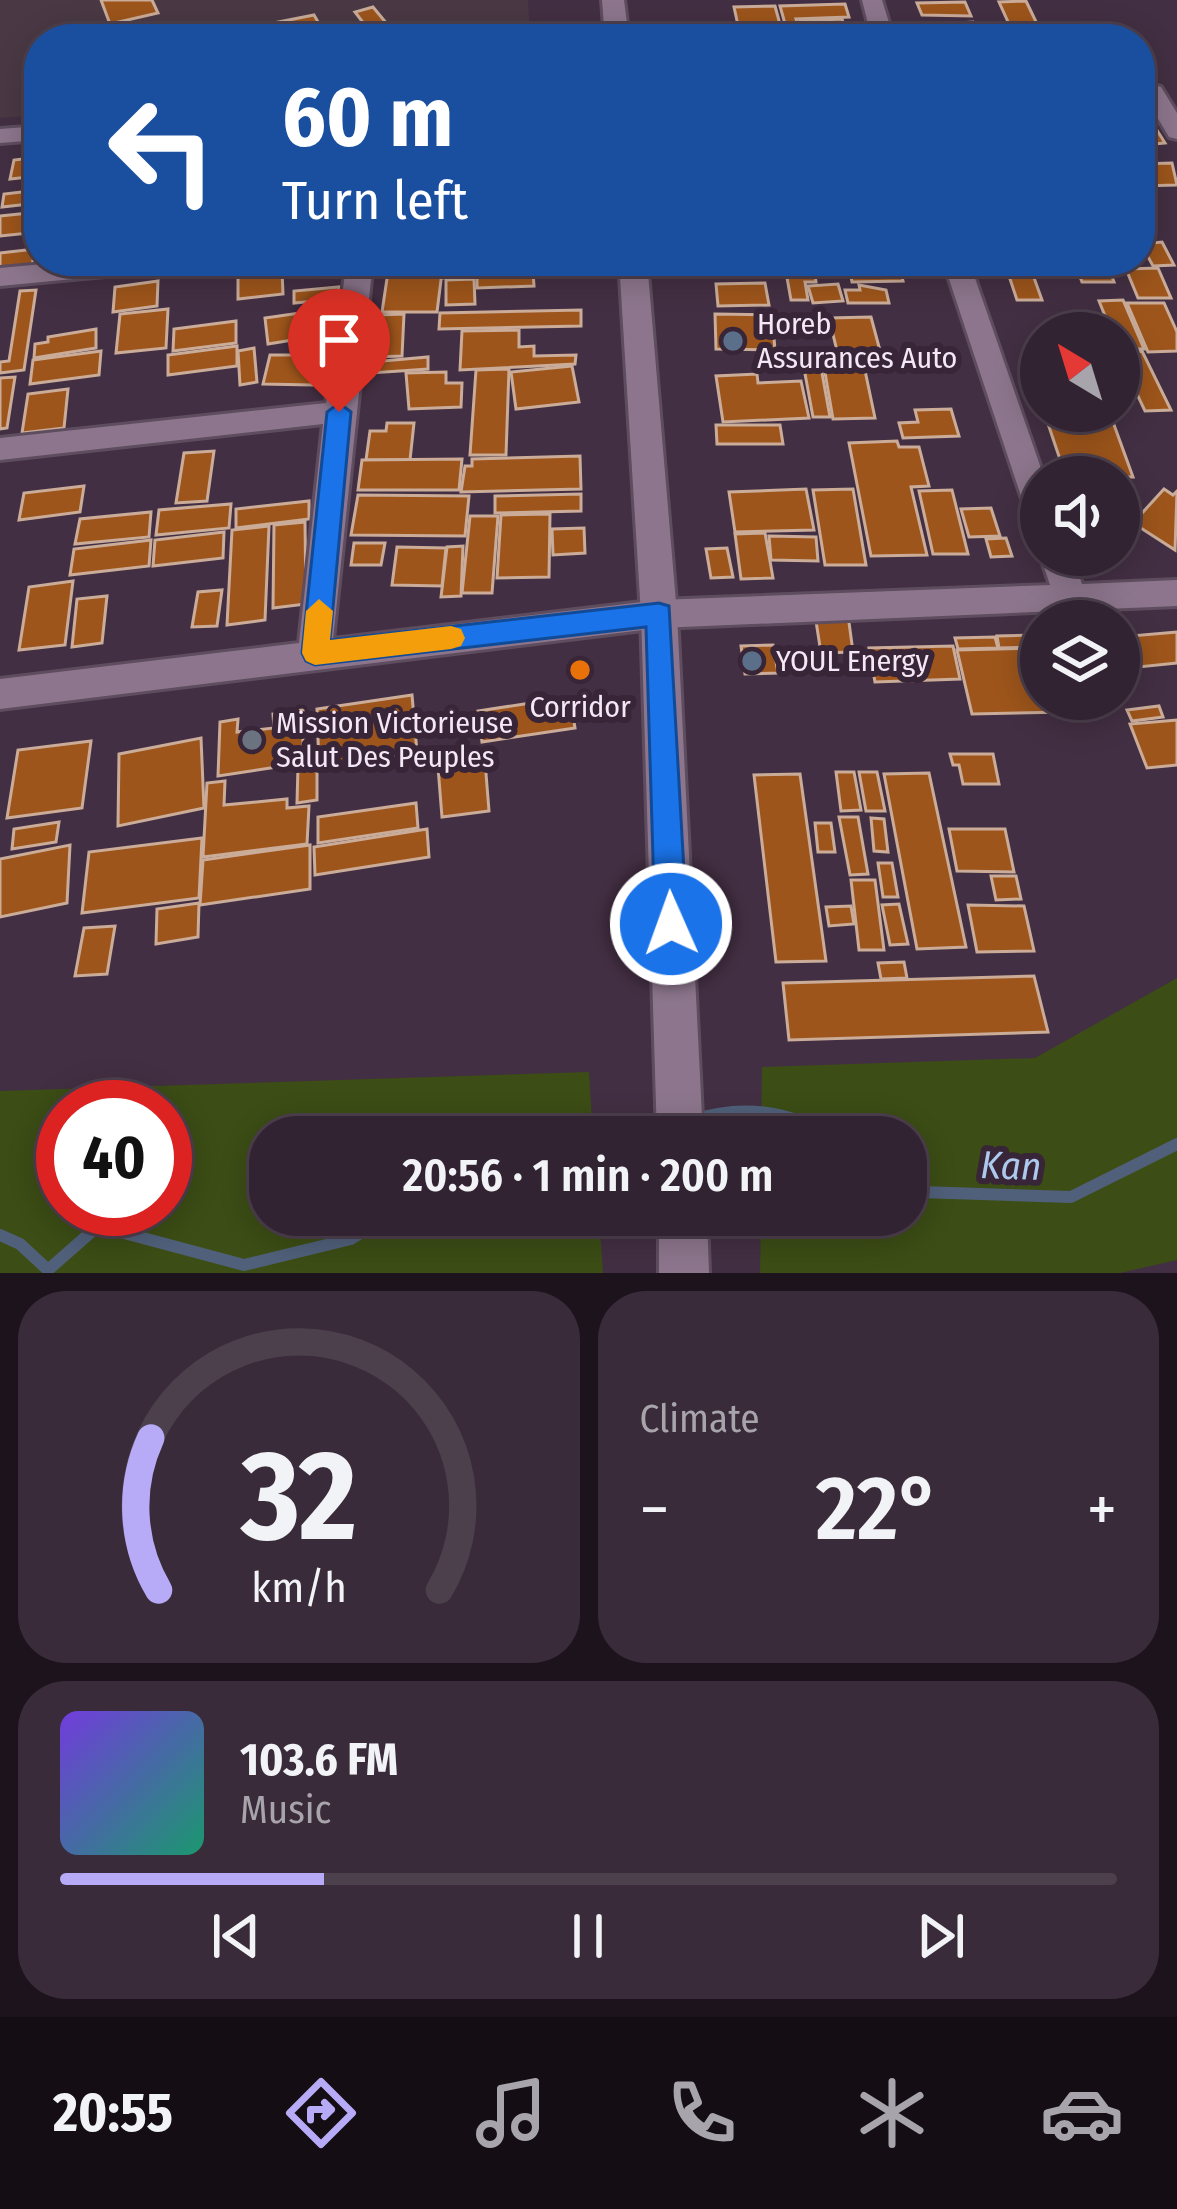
<!DOCTYPE html>
<html lang="en">
<head>
<meta charset="utf-8">
<style>
	body { margin:0; font-family:"Fira Sans Condensed",sans-serif; background:#3a2b3a; color:#f1f3f6; height:100vh; display:flex; flex-direction:column; font-size:45px; white-space:nowrap }
	* { box-sizing:border-box; margin:0 }
	p { font-size:39px; color:#a8a4ac }
	.icon { flex:none; width:66px; height:66px; fill:none; stroke:currentColor; stroke-width:2; stroke-linecap:round; stroke-linejoin:round }
	.map { position:relative; height:1273px; overflow:hidden }
	.details { display:flex; flex-direction:column; gap:18px; padding:18px; background:#1c131c; flex:1 }
	.details>* { flex:none }
	.guide { position:absolute; left:24px; top:24px; width:1131px; height:252px; border-radius:48px; box-shadow:0 6px 30px #0003,0 0 0 3px #4d404d; background:#1a4fa0; color:#fff; overflow:hidden }
	.needle { width:78px; rotate:322deg }
	.buttons { position:absolute; left:1020px; top:312px; display:grid; gap:24px }
	.buttons a { display:grid; place-items:center; width:120px; height:120px; border-radius:50%; background:#322332; box-shadow:0 6px 30px #0003,0 0 0 3px #4d404d; font-size:60px }
	.speed { position:absolute; left:36px; top:1080px; display:flex; gap:24px; font-size:60px; font-weight:700; text-align:center }
	.speed>* { display:grid; place-content:center; width:156px; height:156px; border-radius:50%; background:#322332; box-shadow:0 6px 30px #0003,0 0 0 3px #4d404d; line-height:1 }
	.speed .limit { border:18px solid #d22; background:#fff; color:#111 }
	.pin { position:absolute; display:grid; place-items:center; width:102px; height:102px; color:#fff; margin:-123px -51px; border-radius:50% 50% 50% 0; rotate:-45deg; box-shadow:0 0 12px #0007 }
	.pin .icon { rotate:45deg }
	.me { position:absolute; width:132px; margin:-66px; rotate:358deg; stroke-linejoin:round; filter:drop-shadow(0 0 9px #0008) }
	.turn { display:flex; align-items:center; gap:42px; height:252px; padding:0 60px; font-size:54px }
	.turn .icon { width:156px; height:156px; stroke-width:2.5 }
	.turn b { display:block; font-size:84px; line-height:102px }
	.big { font-size:90px; font-weight:600; line-height:1.1 }
	.details .widget { flex:1; display:flex; flex-direction:column; justify-content:center; gap:18px; min-width:0; padding:0 42px; border-radius:48px; background:#3a2b3a }
	.details .dial { align-items:center; gap:0 }
	.dial svg { height:312px; overflow:visible; fill:none; stroke:#4d404d; stroke-width:7; stroke-linecap:round; text-anchor:middle }
	.dial text { fill:#f1f3f6; stroke:none }
	.song { display:flex; align-items:center; gap:36px }
	.cover { width:144px; height:144px; border-radius:18px; background:linear-gradient(135deg,hsl(260 70% 55%),hsl(160 70% 35%)) }
	.played { height:12px; border-radius:6px; background:linear-gradient(90deg,#b7abf7 25%,#4d404d 25%) }
	.keys { display:flex; justify-content:space-around; direction:ltr }
	.heat { display:flex; justify-content:space-between; align-items:center; font-size:66px; direction:ltr }
	.details .tiles { flex:1; display:grid; gap:18px; grid-template-columns:1fr 1fr }
	.widget:last-child { grid-column:span 2 }
	.trip { position:absolute; left:249px; top:1116px; width:678px; height:120px; border-radius:48px; background:#322332; box-shadow:0 6px 30px #0003,0 0 0 3px #4d404d; font-weight:600; line-height:120px; text-align:center }
	.tab-bar { display:flex; height:192px; justify-content:space-around; align-items:center; background:#140e14; color:#a8a4ac }
	.tab-bar .icon { width:84px; height:84px }
	.tab-bar .selected { color:#b7abf7 }
	.tab-bar b { font-size:54px; color:#f1f3f6 }
	.map>svg:first-child { display:block }
</style>
</head>
<body>
<div class="map">
<svg width="1177" height="1273" viewBox="0 0 1177 1273">
	<rect width="100%" height="100%" fill="#432f43"/>
	<path fill="#4a3944" d="M0 0H528L530 39H39V115L0 118Z"/>
	<g fill="#3c4d15" fill-rule="evenodd">
		<path d="M1177 978V1260L1120 1273H760L761 1215H906V1137H761L762 1067 1035 1058Z"/>
		<path d="M589 1072 593 1137H270V1215H599L603 1273H0V1091ZM63 1107H165V1209H63Z"/>
	</g>
	<g fill="none" stroke-linecap="round" stroke-linejoin="round">
		<g stroke="#50607a" stroke-width="12">
			<path d="M689 1121C742 1104 786 1110 834 1137"/>
			<path d="M906 1182 921 1192 1071 1197 1177 1144"/>
			<path d="M0 1235 20 1244 48 1270 98 1226 244 1265 351 1239 389 1215"/>
		</g>
	</g>
	<g fill="#9d551b" stroke="#caac99" stroke-width="3">
		<path d="M101 0H152L158 13 110 24Z"/>
		<path d="M1026 1 1042 34 1014 35 999 2Z"/>
		<path d="M965 2 971 16 922 15 917 3Z"/>
		<path d="M845 4 849 17 796 19 800 31H787L780 6Z"/>
		<path d="M775 6 784 39H741L734 7Z"/>
		<path d="M373 7 387 24 368 29 355 12Z"/>
		<path d="M314 15 325 34 236 39 233 31Z"/>
		<path d="M842 19 848 38 805 39 800 21Z"/>
		<path d="M973 22 978 35 928 36 924 25Z"/>
		<path d="M1155 127 1165 143 1144 145 1140 128Z"/>
		<path d="M39 157V176L10 179 14 160Z"/>
		<path d="M1172 163 1177 185 1140 186V164Z"/>
		<path d="M39 190V203L2 207 4 194Z"/>
		<path d="M39 212V232L0 236V216Z"/>
		<path d="M1162 242 1174 265 1153 266 1141 244Z"/>
		<path d="M35 249 32 266 0 269V253Z"/>
		<path d="M389 261H457V266L388 270Z"/>
		<path d="M459 261H476V277L443 278 444 272 459 271Z"/>
		<path d="M518 261H554V269L518 270Z"/>
		<path d="M709 261H764L766 272 710 273Z"/>
		<path d="M784 261H845L846 266 814 267 816 282H805L808 300H791Z"/>
		<path d="M848 261H898L903 281 852 282Z"/>
		<path d="M1004 261H1028L1042 300H1017Z"/>
		<path d="M1074 261H1106L1114 282H1082Z"/>
		<path d="M1158 268 1171 298H1138L1126 269Z"/>
		<path d="M282 270 283 294 238 299V276Z"/>
		<path d="M388 272H442L437 312H382Z"/>
		<path d="M533 272 534 286 477 288V273Z"/>
		<path d="M474 279 475 304 446 305V280Z"/>
		<path d="M158 281 157 306 113 312 115 287Z"/>
		<path d="M765 283 769 305 718 306 716 284Z"/>
		<path d="M838 284 843 301 813 303 808 286Z"/>
		<path d="M859 285 886 290 889 303H848L845 290H860Z"/>
		<path d="M339 287V299L294 303V291Z"/>
		<path d="M36 290 24 370 0 373V362L9 361 20 291Z"/>
		<path d="M1123 300 1144 349H1119V333H1112L1099 301Z"/>
		<path d="M1127 303H1164L1177 332V351L1148 352Z"/>
		<path d="M168 309 166 348 116 353 120 314Z"/>
		<path d="M321 310 324 335 268 344 265 318Z"/>
		<path d="M581 310V326L439 329 440 313Z"/>
		<path d="M404 314 402 356 374 357 377 315Z"/>
		<path d="M715 314 772 315 775 350 716 349Z"/>
		<path d="M871 317 882 358 839 359 829 318Z"/>
		<path d="M236 321V343L173 351 174 329Z"/>
		<path d="M96 329V348L34 358 35 344 48 342V337Z"/>
		<path d="M519 330V347L534 346V356L576 355 575 364 460 370 462 331Z"/>
		<path d="M237 346V366L168 375V355Z"/>
		<path d="M254 348 257 382 240 385 238 351Z"/>
		<path d="M101 351 99 375 30 384 33 360Z"/>
		<path d="M1142 351 1171 410 1145 411 1119 356Z"/>
		<path d="M270 355H318L312 385 263 384Z"/>
		<path d="M428 357V369L371 373V362Z"/>
		<path d="M823 361H863L875 418 833 419Z"/>
		<path d="M820 362 830 417H813L803 363Z"/>
		<path d="M572 366 579 402 516 409 511 372Z"/>
		<path d="M509 369 506 455H470L476 370Z"/>
		<path d="M446 372V383H462L461 407 409 409 406 373Z"/>
		<path d="M757 374 758 383 801 381 809 418 723 422 716 376Z"/>
		<path d="M15 377 7 428 0 429V378Z"/>
		<path d="M68 389 64 428 22 433 28 394Z"/>
		<path d="M951 409 959 436 903 438 899 423 918 422 915 410Z"/>
		<path d="M1109 411 1133 477H1066L1044 412Z"/>
		<path d="M387 423H414L410 460H366L370 431H386Z"/>
		<path d="M716 425H780L783 444H717Z"/>
		<path d="M897 441 899 447H919L929 486 911 487 927 555 871 556 849 443Z"/>
		<path d="M214 451 207 501 176 503 184 453Z"/>
		<path d="M580 456 581 489 461 492 465 466H472V459Z"/>
		<path d="M462 459 459 490H358L362 460Z"/>
		<path d="M84 486 80 512 19 520 24 493Z"/>
		<path d="M806 489 814 530 735 532 729 492Z"/>
		<path d="M853 489 866 565H825L813 490Z"/>
		<path d="M1164 489 1173 495 1177 491 1175 550 1133 523Z"/>
		<path d="M952 490 968 554H933L919 491Z"/>
		<path d="M581 494V511L495 513V496Z"/>
		<path d="M358 495 469 496 465 536 351 535Z"/>
		<path d="M309 501V519L236 528V509Z"/>
		<path d="M231 504 229 528 156 535 159 510Z"/>
		<path d="M991 508 1000 536 969 537 961 509Z"/>
		<path d="M151 512 149 537 75 544 80 519Z"/>
		<path d="M550 514 549 577 497 578 501 515Z"/>
		<path d="M470 516H498L492 593H462Z"/>
		<path d="M305 522 306 604 273 608 274 525Z"/>
		<path d="M269 526 265 620 227 625 232 530Z"/>
		<path d="M584 528 585 553 553 555 552 529Z"/>
		<path d="M224 532 223 558 153 566 155 540Z"/>
		<path d="M765 533 773 578 741 579 735 534Z"/>
		<path d="M769 536 816 537 818 561 771 560Z"/>
		<path d="M1006 538 1012 556 991 557 986 539Z"/>
		<path d="M151 540 149 566 70 575 74 549Z"/>
		<path d="M354 543H385L381 565H351Z"/>
		<path d="M463 546 461 596 441 597 447 547Z"/>
		<path d="M397 547 446 548 442 586 392 585Z"/>
		<path d="M727 548 733 577 711 578 706 549Z"/>
		<path d="M73 581 65 645 19 650 29 587Z"/>
		<path d="M222 590 217 626 192 627 198 592Z"/>
		<path d="M107 596 102 643 72 647 77 599Z"/>
		<path d="M815 615H848L853 652 821 653Z"/>
		<path d="M1177 632V663L1129 668 1119 637Z"/>
		<path d="M1035 635 1038 647 999 648 997 636Z"/>
		<path d="M995 637 998 648 958 649 955 638Z"/>
		<path d="M773 645 778 673 745 674 741 646Z"/>
		<path d="M953 646 960 679 875 682 869 648Z"/>
		<path d="M1041 648V699H1062L1066 712 972 714 957 650Z"/>
		<path d="M412 695 417 752 319 767 317 709Z"/>
		<path d="M570 697 575 728 482 742 478 711Z"/>
		<path d="M1159 706 1163 717 1132 721 1127 710Z"/>
		<path d="M303 710V763L218 776 220 722 238 719 237 732 274 728 273 714Z"/>
		<path d="M1177 720V765L1147 768 1130 724Z"/>
		<path d="M201 738 204 808 118 826 119 754Z"/>
		<path d="M91 741 82 808 7 818 18 750Z"/>
		<path d="M950 754H993L999 784H963L959 765H953Z"/>
		<path d="M485 761 489 811 442 817 438 767Z"/>
		<path d="M317 764V800L297 803 298 766Z"/>
		<path d="M836 772H854L861 810 841 811Z"/>
		<path d="M859 772H877L885 811H866Z"/>
		<path d="M929 773 966 947 917 949 884 774Z"/>
		<path d="M800 774 826 961 776 962 754 775Z"/>
		<path d="M225 781 224 805 287 799V808L309 806 307 844 203 857 207 783Z"/>
		<path d="M416 803 418 828 318 843V817Z"/>
		<path d="M839 817H858L868 874 850 875Z"/>
		<path d="M871 818 884 819 888 852 874 851Z"/>
		<path d="M59 822 56 842 12 849 14 829Z"/>
		<path d="M815 823H831L835 852H818Z"/>
		<path d="M427 829 429 857 315 875 314 847Z"/>
		<path d="M949 829H1005L1014 872 957 871Z"/>
		<path d="M202 838 199 898 82 913 89 852Z"/>
		<path d="M70 845 67 903 0 917V859Z"/>
		<path d="M310 845V889L200 905 203 860Z"/>
		<path d="M878 863H892L898 897H883Z"/>
		<path d="M991 876H1016L1021 899 996 900Z"/>
		<path d="M851 880H875L884 950H859Z"/>
		<path d="M199 903 198 937 156 944 157 909Z"/>
		<path d="M899 904 908 944 890 945 882 905Z"/>
		<path d="M968 905 1024 906 1034 951 977 952Z"/>
		<path d="M851 906 854 924 829 926 826 907Z"/>
		<path d="M115 926 107 974 75 976 84 928Z"/>
		<path d="M904 962 907 978 881 979 878 963Z"/>
		<path d="M1034 976 1048 1032 789 1040 783 983Z"/>
	</g>
	<g fill="none" stroke-linecap="round" stroke-linejoin="round">
		<g stroke="#5e4d5e" stroke-width="6">
			<g id="street">
				<path d="M862 0H882L894 39H872Z"/>
				<path d="M1153 85 1161 87 1177 113V139L1169 137 1142 92Z"/>
				<path d="M39 126V140L0 143V129Z"/>
				<path d="M77 261H181L168 270 0 286V268Z"/>
				<path d="M347 261H373L333 639 659 600 1050 585 1040 555 1041 554 1072 555 1082 584 1177 580V606L659 628 0 709V679L299 643 323 424 0 460V438L326 403Z"/>
				<path d="M943 261H969L1044 477 1041 523 1030 520 1026 511Z"/>
			</g>
		</g>
		<g stroke="#5e4d5e" stroke-width="6">
			<g id="secondary">
				<path d="M602 0H624L629 39H605Z"/>
				<path d="M619 261H647L677 614 703 1137H657L641 614Z"/>
				<path d="M659 1215H707L709 1273H659Z"/>
			</g>
		</g>
		<use href="#street" fill="#8d768d" fill-rule="evenodd"/>
		<use href="#secondary" fill="#8d768d" fill-rule="evenodd"/>
	</g>
	<path fill="#1a73e8" stroke="#114b97" stroke-width="3" d="M339 403 351 412 330 640 659 603 669 606 687 924 682 935 671 940 660 935 655 924 646 627 315 665 306 661 302 653 327 412Z"/>
	<path fill="#f59e0b" d="M319 599 333 611 330 640 451 626 461 629 465 638 461 646 451 649 315 665 306 661 302 653 306 611Z"/>
	<g fill="#5c6f8a" stroke="#382538" stroke-width="4.5">
		<circle cx="733" cy="341" r="12"/>
		<circle cx="752" cy="661" r="12"/>
	</g>
	<circle fill="#e8710a" stroke="#382538" stroke-width="4.5" cx="580" cy="670" r="12"/>
	<circle fill="#6b7280" stroke="#382538" stroke-width="4.5" cx="252" cy="740" r="12"/>
	<g text-anchor="middle" stroke-width="12" stroke-linejoin="round" paint-order="stroke">
		<g font-size="30" fill="#f5e8f5" stroke="#382538" text-anchor="start">
			<text x="757" y="334">Horeb<tspan x="757" dy="34">Assurances Auto</tspan></text>
			<text x="776" y="671">YOUL Energy</text>
			<text x="580" y="717" text-anchor="middle">Corridor</text>
			<text x="276" y="733">Mission Victorieuse<tspan x="276" dy="34">Salut Des Peuples</tspan></text>
		</g>
		<g font-size="39" font-style="italic" fill="#adc9ed" stroke="#382538">
			<text transform="translate(1011 1165) rotate(2)" y="14">Kan</text>
		</g>
	</g>
</svg>
<div class="buttons">
<a><svg class="needle" viewBox="-14 -14 28 28"><path d="M0-13l5 13h-10z" fill="#e53935"/><path d="M0 13l5-13h-10z" fill="#a8a4ac"/></svg></a>
<a><svg class="icon" aria-label="sound" viewBox="0 0 24 24"><path d="M4 9h4l5-4v14l-5-4H4zM17 9q2 3 0 6"/></svg></a>
<a><svg class="icon" aria-label="layers" viewBox="0 0 24 24"><path d="M12 4l9 5-9 5-9-5zM3 14l9 5 9-5"/></svg></a>
</div>
<div class="speed"><div class="limit">40</div></div>
<div class="pin" style="left:339px;top:412px;background:#d93025"><svg class="icon" aria-label="arrive" viewBox="0 0 24 24"><path d="M6 21V4h12l-3 4 3 4H6"/></svg></div>
<svg class="me" style="left:671px;top:924px" viewBox="-20 -20 40 40"><circle r="17" fill="#1a73e8" stroke="#fff" stroke-width="3"/><path d="M0-11L8 9 0 5-8 9z" fill="#fff"/></svg>
<div class="trip">20:56 · 1 min · 200 m</div>
<div class="guide">
<div class="turn"><svg class="icon" aria-label="left" viewBox="0 0 24 24"><path d="M17 20v-9H6M10 6l-5 5 5 5"/></svg><div><b>60 m</b>Turn left</div></div>
</div>
</div>
<section class="details">
<div class="tiles">
<div class="widget dial"><svg viewBox="0 0 100 80">
<path d="M14 69A42 42 0 1 1 86 69"/>
<path d="M14 69A42 42 0 0 1 12 30" stroke="#b7abf7"/>
<text x="50" y="56" font-size="32" font-weight="700">32</text>
<text x="50" y="72" font-size="11">km/h</text>
</svg></div>
<div class="widget"><p>Climate</p>
<div class="heat"><a>−</a><b class="big">22°</b><a>+</a></div>
</div>
<div class="widget">
<div class="song"><i class="cover"></i><div><b>103.6 FM</b><p>Music</p></div></div>
<div class="played"></div>
<div class="keys"><svg class="icon" aria-label="previous" viewBox="0 0 24 24"><path d="M18 5L8 12l10 7zM5 5v14"/></svg><svg class="icon" aria-label="pause" viewBox="0 0 24 24"><path d="M8 5v14M16 5v14"/></svg><svg class="icon" aria-label="next" viewBox="0 0 24 24"><path d="M6 5l10 7-10 7zM19 5v14"/></svg></div>
</div>
</div>
</section>
<nav class="tab-bar">
<b>20:55</b>
<svg class="icon selected" aria-label="directions" viewBox="0 0 24 24"><path d="M12 3l9 9-9 9-9-9zM9 14v-3h6M13 9l2 2-2 2"/></svg>
<svg class="icon" aria-label="music" viewBox="0 0 24 24"><path d="M9 18V5l10-2v13"/><circle cx="6" cy="18" r="3"/><circle cx="16" cy="16" r="3"/></svg>
<svg class="icon" aria-label="phone" viewBox="0 0 24 24"><path d="M5 4h4l2 5-3 2q2 4 5 5l2-3 5 2v4C11 20 4 13 5 4z"/></svg>
<svg class="icon" aria-label="climate" viewBox="0 0 24 24"><path d="M12 3v18M4 7l16 10M4 17L20 7"/></svg>
<svg class="icon" aria-label="car" viewBox="0 0 24 24"><path d="M5 17H2v-5l4-1 3-4h7l3 4 3 1v5h-3M9 17h6M6 11h13"/><circle cx="7" cy="17" r="2"/><circle cx="17" cy="17" r="2"/></svg>
</nav>
</body>
</html>
